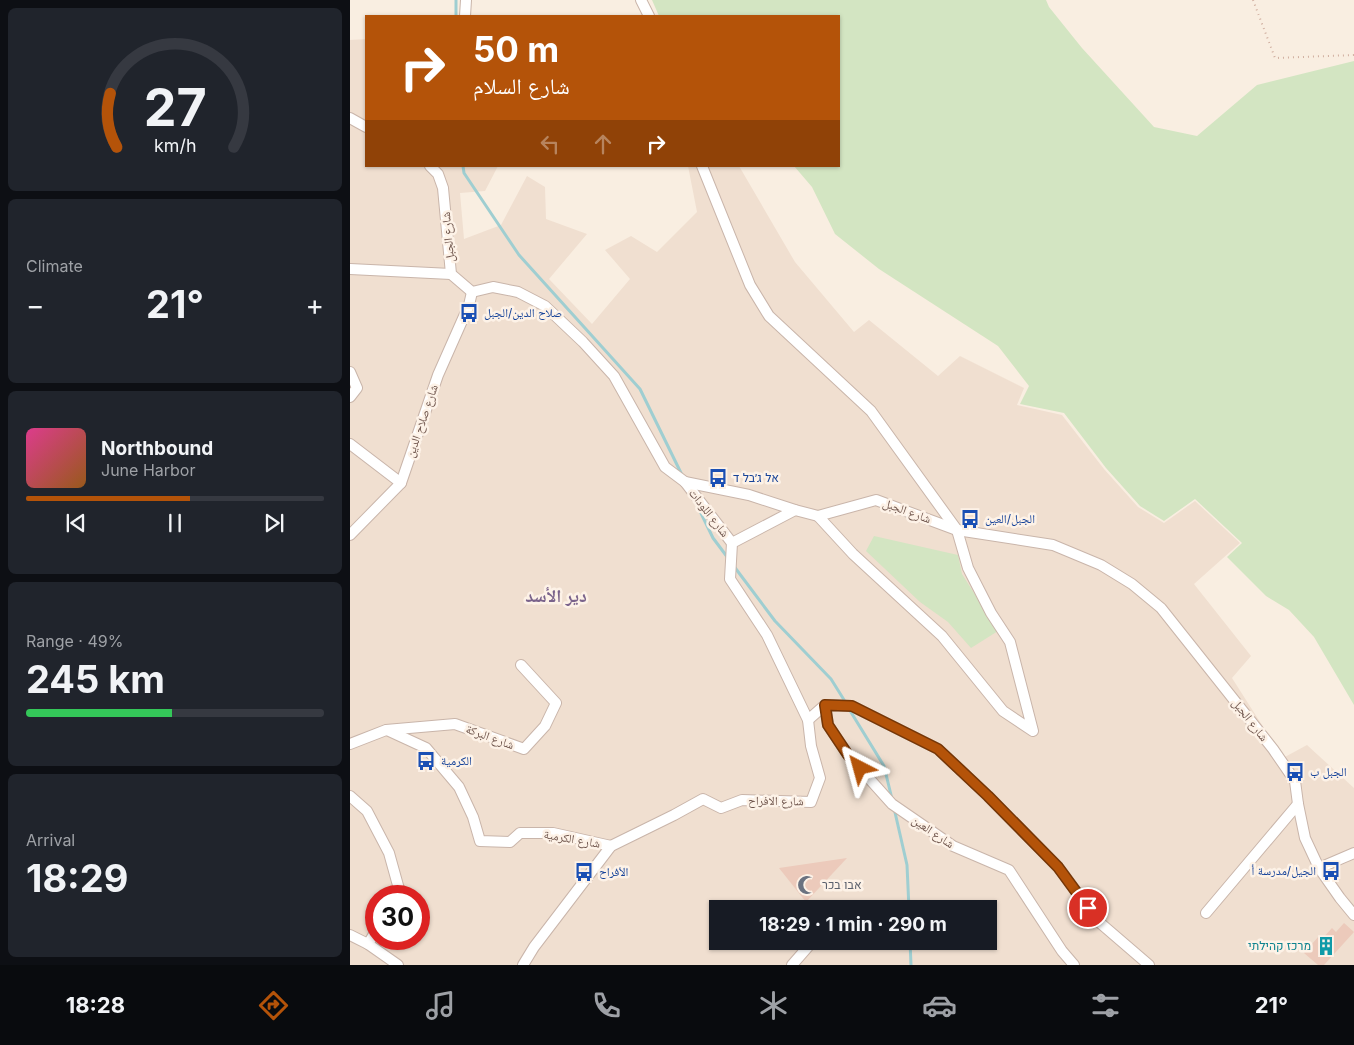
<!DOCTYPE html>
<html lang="en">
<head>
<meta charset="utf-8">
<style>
	body { margin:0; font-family:Inter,"Noto Naskh Arabic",Heebo,sans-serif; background:#20242c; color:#f1f3f6; height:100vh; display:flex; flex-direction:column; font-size:19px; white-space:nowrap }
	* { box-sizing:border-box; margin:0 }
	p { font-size:16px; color:#9ea1a6 }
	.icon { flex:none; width:28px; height:28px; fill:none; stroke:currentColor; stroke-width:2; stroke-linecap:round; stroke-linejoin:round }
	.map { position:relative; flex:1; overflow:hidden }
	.panel { display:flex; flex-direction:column; gap:8px; padding:8px; background:#0d0f14; width:350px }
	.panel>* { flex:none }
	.banner { position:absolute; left:15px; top:15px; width:475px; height:152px; border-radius:0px; box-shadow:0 1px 4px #0004; background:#b45309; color:#fff; overflow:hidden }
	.speed { position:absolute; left:15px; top:885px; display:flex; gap:10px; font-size:25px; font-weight:700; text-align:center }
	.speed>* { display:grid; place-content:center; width:65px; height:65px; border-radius:50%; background:#171b24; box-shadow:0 1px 4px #0004; line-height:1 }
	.speed .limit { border:8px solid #d22; background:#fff; color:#111 }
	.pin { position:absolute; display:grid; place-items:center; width:42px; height:42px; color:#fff; margin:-21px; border:2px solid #fff; border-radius:50%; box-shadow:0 1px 5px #0007 }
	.me { position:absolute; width:55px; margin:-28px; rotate:321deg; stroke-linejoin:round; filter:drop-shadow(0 0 4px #0008) }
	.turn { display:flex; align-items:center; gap:18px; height:105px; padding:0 25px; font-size:22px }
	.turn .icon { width:65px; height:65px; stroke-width:2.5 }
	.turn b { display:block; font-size:35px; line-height:42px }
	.lanes { display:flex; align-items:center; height:48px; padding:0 25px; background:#0003; justify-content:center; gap:25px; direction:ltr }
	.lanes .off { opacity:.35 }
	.big { font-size:38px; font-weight:700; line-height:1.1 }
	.panel .tile { flex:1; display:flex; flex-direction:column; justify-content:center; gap:8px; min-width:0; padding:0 18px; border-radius:8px; background:#20242c }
	.panel .dial { align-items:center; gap:0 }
	.dial svg { height:130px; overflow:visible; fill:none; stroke:#363941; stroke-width:7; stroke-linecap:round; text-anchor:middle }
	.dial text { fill:#f1f3f6; stroke:none }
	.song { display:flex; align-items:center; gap:15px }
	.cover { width:60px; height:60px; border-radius:8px; background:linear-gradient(135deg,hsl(330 70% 55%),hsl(30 70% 35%)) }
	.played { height:5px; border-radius:2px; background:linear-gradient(90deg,#b45309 55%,#363941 55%) }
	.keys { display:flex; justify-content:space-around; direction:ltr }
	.heat { display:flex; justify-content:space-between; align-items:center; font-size:28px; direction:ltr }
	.charge { height:8px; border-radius:4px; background:linear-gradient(90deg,#34c759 49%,#363941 0) }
	.trip { position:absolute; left:359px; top:900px; width:288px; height:50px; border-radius:0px; background:#171b24; box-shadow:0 1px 4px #0004; font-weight:700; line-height:50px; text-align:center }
	.menu { display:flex; height:80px; justify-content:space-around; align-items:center; background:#090b0e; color:#9ea1a6 }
	.menu .icon { width:35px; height:35px }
	.menu .selected { color:#b45309 }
	.menu b { font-size:22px; color:#f1f3f6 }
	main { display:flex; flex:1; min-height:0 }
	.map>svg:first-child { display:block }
</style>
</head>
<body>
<main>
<section class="panel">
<div class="tile dial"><svg viewBox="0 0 100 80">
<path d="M14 69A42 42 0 1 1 86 69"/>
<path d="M14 69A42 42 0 0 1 10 36" stroke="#b45309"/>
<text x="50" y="56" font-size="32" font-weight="700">27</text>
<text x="50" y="72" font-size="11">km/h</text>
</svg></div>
<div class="tile"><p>Climate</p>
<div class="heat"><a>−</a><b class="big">21°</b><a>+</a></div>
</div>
<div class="tile">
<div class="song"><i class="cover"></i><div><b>Northbound</b><p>June Harbor</p></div></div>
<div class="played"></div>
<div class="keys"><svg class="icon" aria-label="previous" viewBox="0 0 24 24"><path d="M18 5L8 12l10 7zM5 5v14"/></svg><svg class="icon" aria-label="pause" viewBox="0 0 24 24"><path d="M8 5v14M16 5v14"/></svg><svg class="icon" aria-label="next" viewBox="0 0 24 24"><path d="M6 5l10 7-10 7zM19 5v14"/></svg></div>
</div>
<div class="tile"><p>Range · 49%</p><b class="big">245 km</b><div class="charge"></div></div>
<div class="tile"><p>Arrival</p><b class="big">18:29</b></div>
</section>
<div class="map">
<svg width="1004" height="965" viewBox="0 0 1004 965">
	<rect width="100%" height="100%" fill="#f9eee1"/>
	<path fill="#f0dfd0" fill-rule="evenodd" d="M16 39V166H148L135 191 110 193 114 239 151 225 177 176 195 187 196 219 237 234 199 279 242 324 280 279 255 250 281 236 307 252 347 212 338 166H389L445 262 504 332 519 320 588 376 610 356 674 388 667 405 712 415 754 469 788 507 814 523 845 501 890 543 844 584 901 656 882 678 933 758 957 745 1004 788V965H0V40ZM26 896H69V939H26ZM368 909H638V941H368Z"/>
	<g fill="#d3e5c2">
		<path d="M302 0H696L699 7 732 48 804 127 847 136 907 85 1004 61V705L964 637 939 610 916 596 877 557 892 543 845 499 814 521 790 506 756 468 714 413 670 404 679 386 648 346 529 269 485 234 462 187 444 166H489V16H309Z"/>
		<path d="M524 536 608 555 612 574 648 631 621 648 598 622 570 602 516 551Z"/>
	</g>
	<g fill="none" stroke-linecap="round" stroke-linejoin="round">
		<g stroke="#9fced1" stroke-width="3">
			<path d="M106 0V16"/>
			<path d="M113 166 114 173 169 255 290 389 332 475"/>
			<path d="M346 503 363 538 378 558"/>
			<path d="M383 565 425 621 481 679 496 703"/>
			<path d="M499 709 534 766 542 799"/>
			<path d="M544 808 557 865 559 909"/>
			<path d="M560 941 561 965"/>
		</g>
	</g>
	<g fill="#eccabb">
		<path d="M497 858 456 902 429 868Z"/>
		<path d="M994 923 1004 932 974 965H968L954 953 969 936 972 939 982 928 986 932Z"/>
	</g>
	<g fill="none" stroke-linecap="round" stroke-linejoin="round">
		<g stroke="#c9b5aa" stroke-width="12">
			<g id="minor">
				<path d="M291 0 299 16"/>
				<path d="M115 16 116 0"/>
				<path d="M0 118 16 127"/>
				<path d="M80 166 88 174 93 188 101 274 122 292 143 287 168 292 195 306 233 342 264 376 315 467 335 482 399 495 445 510 468 516 526 500 607 530 703 545 751 565 782 584 811 608 923 749 945 781 948 804 955 838 969 868 990 898 1004 915"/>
				<path d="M352 166 400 285 419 316 521 411 607 530 618 568 641 613 660 642 683 731 653 711 592 636 503 554 468 516"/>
				<path d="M0 269 101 274"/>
				<path d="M0 372 7 388 0 397"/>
				<path d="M0 444 51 483"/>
				<path d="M335 482 382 543"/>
				<path d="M0 535 51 483 88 375 119 305 122 292"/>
				<path d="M475 705 478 725 498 755 542 804 603 846 659 870 712 951 724 965"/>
				<path d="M458 720 475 705 502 706 588 749 638 796 708 867 749 922 799 965"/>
				<path d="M37 730 76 748 109 787 123 817 130 841 160 842 170 833H203L261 846"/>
				<path d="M0 744 36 730 105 724 174 749 195 726 206 703 171 665"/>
				<path d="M0 796 17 811 39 853 49 889 45 896"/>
				<path d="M969 868 1004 853"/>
				<path d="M856 913 948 804"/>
				<path d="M0 935 18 944 48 965"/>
				<path d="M18 944 26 931"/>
				<path d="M173 965 184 947 261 846 324 815 353 799 371 808 392 800 461 802 470 778 461 746 458 720 417 635 380 579 382 543 445 510"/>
				<path d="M442 965 463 941"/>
			</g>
		</g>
		<path stroke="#d0ae9f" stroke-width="2" stroke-dasharray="1 4" stroke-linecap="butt" d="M903 0 925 58 1004 55"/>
		<use href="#minor" stroke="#fff" stroke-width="10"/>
	</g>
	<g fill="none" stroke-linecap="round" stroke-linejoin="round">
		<g stroke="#753606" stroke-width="12">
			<path id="route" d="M510 768 498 755 478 725 475 705 502 706 588 749 638 796 708 867 738 908"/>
		</g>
		<use href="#route" stroke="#b45309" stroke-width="9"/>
	</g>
	<defs>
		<g id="bus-bare" transform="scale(1.5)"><path d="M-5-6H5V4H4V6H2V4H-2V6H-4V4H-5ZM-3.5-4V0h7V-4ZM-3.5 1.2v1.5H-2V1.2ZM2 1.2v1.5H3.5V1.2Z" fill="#1a4fb4" stroke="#fdf2e7" stroke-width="2.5" paint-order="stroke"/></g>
		<g id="mosque-bare" transform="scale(1.5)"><path d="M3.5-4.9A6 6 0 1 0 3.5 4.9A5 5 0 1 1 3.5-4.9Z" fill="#6b7280" stroke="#fdf2e7" stroke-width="2.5" paint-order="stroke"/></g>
		<g id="building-bare" transform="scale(1.5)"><path d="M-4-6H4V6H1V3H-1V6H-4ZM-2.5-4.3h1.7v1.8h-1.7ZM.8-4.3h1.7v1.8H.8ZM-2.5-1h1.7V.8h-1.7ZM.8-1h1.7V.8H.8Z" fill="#0f9aa8" stroke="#fdf2e7" stroke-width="2.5" paint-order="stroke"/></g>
	</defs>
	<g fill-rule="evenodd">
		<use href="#bus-bare" x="119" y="313"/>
		<use href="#bus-bare" x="368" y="478"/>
		<use href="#bus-bare" x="620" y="519"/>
		<use href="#bus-bare" x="76" y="761"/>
		<use href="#bus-bare" x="945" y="772"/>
		<use href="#bus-bare" x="981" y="871"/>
		<use href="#bus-bare" x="234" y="872"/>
		<use href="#mosque-bare" x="457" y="885"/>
		<use href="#building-bare" x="976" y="946"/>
	</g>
	<g text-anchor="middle" stroke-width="5" stroke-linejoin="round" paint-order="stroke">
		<g font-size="12" fill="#6e544b" stroke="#fdf2e7">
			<text transform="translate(98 237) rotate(-95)" y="4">شارع الجبل</text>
			<text transform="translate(72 421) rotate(-71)" y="4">شارع صلاح الدين</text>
			<text transform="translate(557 511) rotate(20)" y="4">شارع الجبل</text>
			<text transform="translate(359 513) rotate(52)" y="4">شارع اللودات</text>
			<text transform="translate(900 720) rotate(52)" y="4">شارع الجبل</text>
			<text transform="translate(140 737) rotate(20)" y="4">شارع البركة</text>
			<text transform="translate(426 801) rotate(1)" y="4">شارع الافراح</text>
			<text transform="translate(583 832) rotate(34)" y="4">شارع العين</text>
			<text transform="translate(222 839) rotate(10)" y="4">شارع الكرمية</text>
		</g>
		<g font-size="12" fill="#164399" stroke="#fdf2e7" text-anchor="start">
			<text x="134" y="317">صلاح الدين/الجبل</text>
			<text x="383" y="482">אל ג׳בל ד</text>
			<text x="635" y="523">الجبل/العين</text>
			<text x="91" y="765">الكرمية</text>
			<text x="960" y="776">الجبل ب</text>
			<text x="966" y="875" text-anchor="end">الجيل/مدرسة أ</text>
			<text x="249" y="876">الأفراح</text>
		</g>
		<g font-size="12" fill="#5b616d" stroke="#fdf2e7" text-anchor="start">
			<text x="472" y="889">אבו בכר</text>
		</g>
		<g font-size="12" fill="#0d838f" stroke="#fdf2e7" text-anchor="end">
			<text x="961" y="950">מרכז קהילתי</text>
		</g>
		<g font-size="18" font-weight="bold" fill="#7a638b" stroke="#fdf2e7">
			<text x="206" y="602">دير الأسد</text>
		</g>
	</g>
</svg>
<div class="speed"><div class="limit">30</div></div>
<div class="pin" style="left:738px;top:908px;background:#d93025"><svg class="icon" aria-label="arrive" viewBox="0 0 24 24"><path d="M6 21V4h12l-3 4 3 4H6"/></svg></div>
<svg class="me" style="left:510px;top:768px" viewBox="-20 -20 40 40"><path d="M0-17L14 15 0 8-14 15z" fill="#b45309" stroke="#fff" stroke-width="4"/></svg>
<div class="trip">18:29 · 1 min · 290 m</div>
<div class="banner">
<div class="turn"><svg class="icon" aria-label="right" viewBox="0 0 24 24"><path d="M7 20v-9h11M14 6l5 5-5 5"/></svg><div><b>50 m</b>شارع السلام</div></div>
<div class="lanes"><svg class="icon off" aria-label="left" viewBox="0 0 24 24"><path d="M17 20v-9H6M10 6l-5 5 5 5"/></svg><svg class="icon off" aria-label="ahead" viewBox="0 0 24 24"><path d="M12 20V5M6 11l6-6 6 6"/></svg><svg class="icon" aria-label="right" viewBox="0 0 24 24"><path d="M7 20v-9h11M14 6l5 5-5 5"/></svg></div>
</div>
</div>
</main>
<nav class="menu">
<b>18:28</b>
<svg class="icon selected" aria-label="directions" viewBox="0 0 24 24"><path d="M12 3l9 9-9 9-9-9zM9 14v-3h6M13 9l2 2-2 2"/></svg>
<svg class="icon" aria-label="music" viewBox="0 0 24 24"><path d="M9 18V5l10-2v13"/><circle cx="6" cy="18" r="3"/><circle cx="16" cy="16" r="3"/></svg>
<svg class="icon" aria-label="phone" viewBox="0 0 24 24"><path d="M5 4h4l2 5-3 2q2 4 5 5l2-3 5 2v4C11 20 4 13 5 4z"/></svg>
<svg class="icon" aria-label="climate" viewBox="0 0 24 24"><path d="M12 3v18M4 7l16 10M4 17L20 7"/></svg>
<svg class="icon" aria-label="car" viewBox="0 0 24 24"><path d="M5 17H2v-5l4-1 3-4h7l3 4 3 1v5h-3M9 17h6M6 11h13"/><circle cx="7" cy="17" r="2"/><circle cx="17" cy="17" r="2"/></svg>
<svg class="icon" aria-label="filters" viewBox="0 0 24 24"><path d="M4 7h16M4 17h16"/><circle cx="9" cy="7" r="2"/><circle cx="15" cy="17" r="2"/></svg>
<b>21°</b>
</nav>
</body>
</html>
